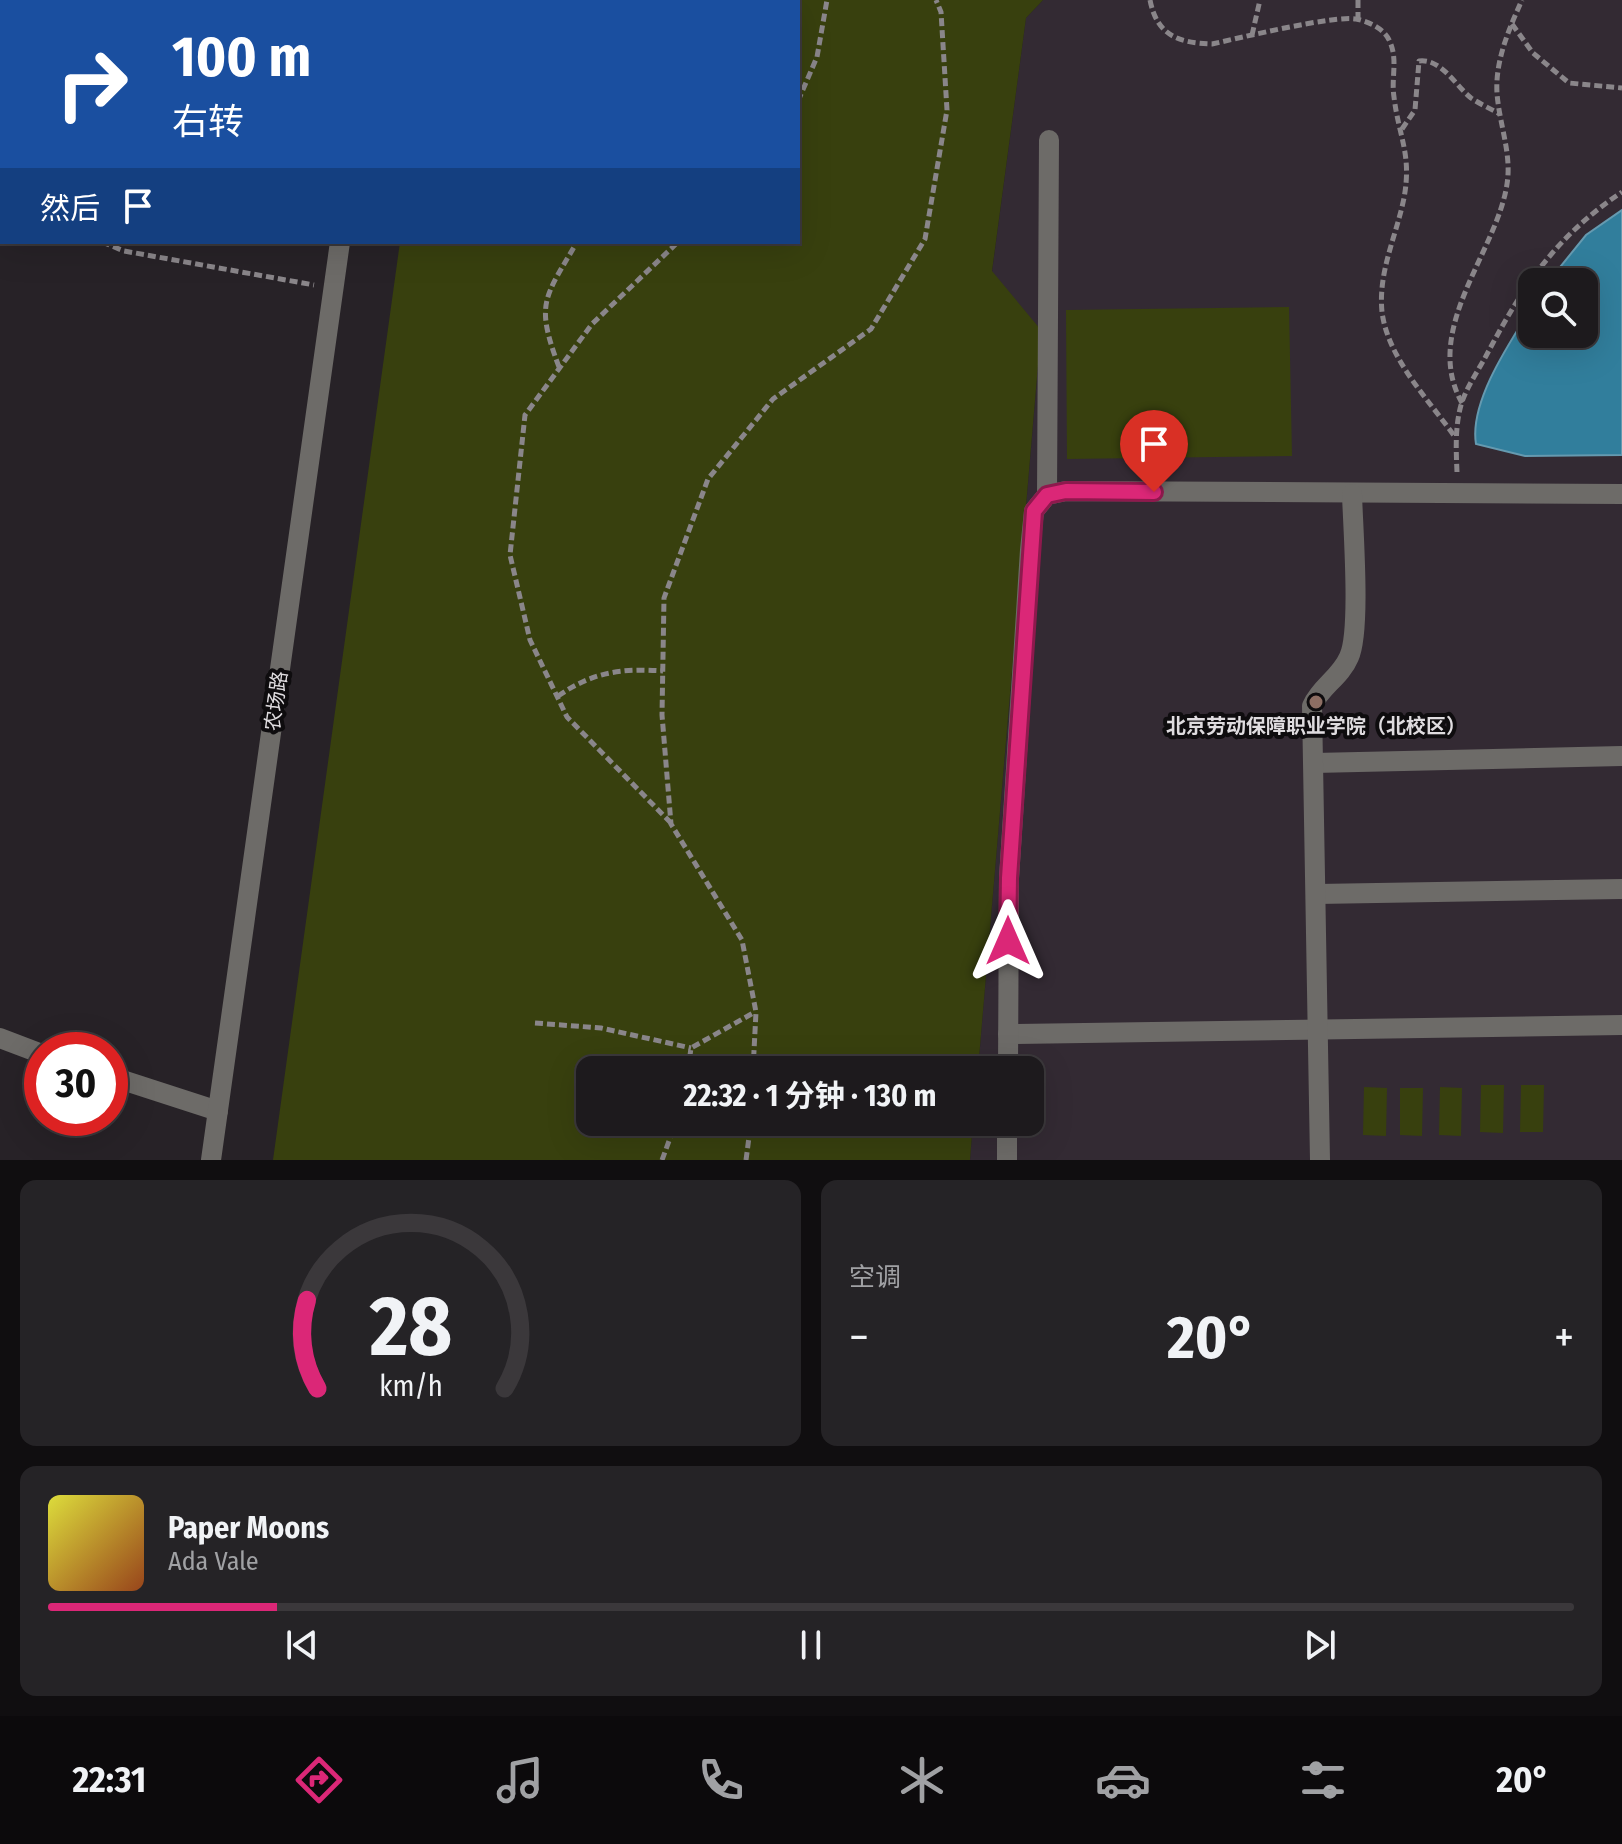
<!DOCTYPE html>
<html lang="zh">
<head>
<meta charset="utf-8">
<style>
	body { margin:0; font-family:"Fira Sans Condensed","Noto Sans SC",sans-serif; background:#252326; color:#f1f3f6; height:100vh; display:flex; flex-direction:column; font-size:30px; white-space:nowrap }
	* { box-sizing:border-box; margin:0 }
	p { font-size:26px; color:#a0a1a4 }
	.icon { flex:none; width:44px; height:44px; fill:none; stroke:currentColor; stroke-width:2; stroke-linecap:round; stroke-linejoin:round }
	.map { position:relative; height:1160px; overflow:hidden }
	.sheet { display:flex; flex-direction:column; gap:20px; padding:20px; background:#100e10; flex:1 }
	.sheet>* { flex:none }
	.banner { position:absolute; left:0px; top:0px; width:800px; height:244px; box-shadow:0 8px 32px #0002,0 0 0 2px #3b383b; background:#1a4fa0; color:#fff; overflow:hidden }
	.tools { position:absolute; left:1518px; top:268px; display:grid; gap:16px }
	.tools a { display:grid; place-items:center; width:80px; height:80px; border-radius:16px; background:#1d1a1d; box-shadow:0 8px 32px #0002,0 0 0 2px #3b383b; font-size:40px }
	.speed { position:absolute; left:24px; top:1032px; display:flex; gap:16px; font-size:40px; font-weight:700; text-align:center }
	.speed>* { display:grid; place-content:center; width:104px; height:104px; border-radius:50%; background:#1d1a1d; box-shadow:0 8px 32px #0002,0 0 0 2px #3b383b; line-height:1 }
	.speed .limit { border:12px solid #d22; background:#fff; color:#111 }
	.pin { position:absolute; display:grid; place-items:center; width:68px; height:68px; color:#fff; margin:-82px -34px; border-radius:50% 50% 50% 0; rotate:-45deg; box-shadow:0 0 8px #0007 }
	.pin .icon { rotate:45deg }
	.me { position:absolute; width:88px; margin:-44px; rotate:0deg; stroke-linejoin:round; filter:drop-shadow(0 0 6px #0008) }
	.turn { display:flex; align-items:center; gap:28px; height:168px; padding:0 40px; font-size:36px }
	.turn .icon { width:104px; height:104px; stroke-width:2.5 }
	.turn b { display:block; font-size:56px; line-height:68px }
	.then { display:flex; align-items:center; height:76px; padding:0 40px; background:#0003; gap:16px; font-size:30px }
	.big { font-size:60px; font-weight:700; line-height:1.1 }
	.sheet .card { flex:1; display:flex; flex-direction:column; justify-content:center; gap:12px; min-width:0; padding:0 28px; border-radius:16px; background:#252326 }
	.sheet .dial { align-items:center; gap:0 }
	.dial svg { height:208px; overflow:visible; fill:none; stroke:#3b383b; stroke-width:7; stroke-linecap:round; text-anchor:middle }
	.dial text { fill:#f1f3f6; stroke:none }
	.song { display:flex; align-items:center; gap:24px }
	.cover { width:96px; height:96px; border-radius:12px; background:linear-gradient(135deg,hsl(60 70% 55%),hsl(20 70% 35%)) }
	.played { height:8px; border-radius:4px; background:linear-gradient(90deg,#db2777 15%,#3b383b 15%) }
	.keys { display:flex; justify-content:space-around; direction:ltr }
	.heat { display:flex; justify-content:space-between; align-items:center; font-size:44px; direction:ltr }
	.sheet .tiles { flex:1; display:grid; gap:20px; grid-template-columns:1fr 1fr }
	.card:last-child { grid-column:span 2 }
	.trip { position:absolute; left:576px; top:1056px; width:468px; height:80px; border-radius:16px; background:#1d1a1d; box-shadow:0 8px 32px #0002,0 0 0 2px #3b383b; font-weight:700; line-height:80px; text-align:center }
	.dock { display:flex; height:128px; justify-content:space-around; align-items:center; background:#0c0a0c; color:#a0a1a4 }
	.dock .icon { width:56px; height:56px }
	.dock .current { color:#db2777 }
	.dock b { font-size:36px; color:#f1f3f6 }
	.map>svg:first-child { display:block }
</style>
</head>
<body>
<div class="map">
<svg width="1622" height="1160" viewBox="0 0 1622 1160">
	<rect width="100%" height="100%" fill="#272227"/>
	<path fill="#332a33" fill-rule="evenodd" d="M1043 0H1622V1160H970L973 1122H1030V1070H978L1041 331 992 272 1026 18ZM1532 282H1584V334H1532Z"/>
	<g fill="#38400e">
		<path d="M433 0H1043L1026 18 992 271 1041 330 978 1070H590V1122H973L970 1160H273L400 242H798V2Z"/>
		<path d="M1289 307 1292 456 1067 459 1066 310Z"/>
		<path d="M1481 1085H1504L1503 1133 1480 1132Z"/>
		<path d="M1521 1085H1544L1543 1132H1520Z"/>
		<path d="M1364 1087 1387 1088 1386 1136 1363 1135Z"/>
		<path d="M1440 1087 1462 1088 1461 1136 1439 1135Z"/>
		<path d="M1400 1088H1423L1422 1136 1400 1135Z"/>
	</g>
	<path fill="#317e9c" stroke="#659ab0" stroke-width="2" d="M1622 210V455L1525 456 1476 444C1469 402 1510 342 1532 307V334H1584V282H1548L1586 235Z"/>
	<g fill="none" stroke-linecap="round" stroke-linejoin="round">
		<g stroke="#8a868a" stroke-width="5" stroke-dasharray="8 4" stroke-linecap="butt">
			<path d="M226 0 231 2"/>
			<path d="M1150 0C1157 36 1179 43 1212 44 1239 38 1334 15 1356 19 1370 22 1385 29 1390 42 1398 60 1391 78 1394 97 1399 138 1412 154 1404 198 1396 237 1378 272 1382 312 1388 359 1429 400 1455 437"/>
			<path d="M1358 0V20"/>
			<path d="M1512 24 1533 53 1569 83 1622 88"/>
			<path d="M1252 35 1260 0"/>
			<path d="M798 101 817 57 827 0"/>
			<path d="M1402 129 1415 110 1419 61C1441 58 1456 86 1471 98 1480 104 1491 109 1500 114"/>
			<path d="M0 203 2 204"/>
			<path d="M102 242 124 251 314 285"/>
			<path d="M559 367C535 303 544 299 577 242"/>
			<path d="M1462 403C1421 330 1497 252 1507 184 1512 154 1499 123 1497 93 1495 61 1509 29 1522 0"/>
			<path d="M1457 472C1456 449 1455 427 1461 405 1466 388 1478 371 1486 356 1523 286 1555 237 1622 192"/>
			<path d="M558 696C593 672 621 668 663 671"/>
			<path d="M671 823 567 717 530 640 510 555 525 415 592 324 678 242"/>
			<path d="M535 1023 601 1028 691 1048"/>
			<path d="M688 1070 691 1048 755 1012"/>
			<path d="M753 1070 756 1012 742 940 671 824 662 715 664 598 708 479 773 399 871 329 925 239 947 110 941 12 936 0"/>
			<path d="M662 1160 676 1122"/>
			<path d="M746 1160 751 1122"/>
		</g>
		<g stroke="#6d6b68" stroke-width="20">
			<path d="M369 2 370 0"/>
			<path d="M1047 495 1049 140"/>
			<path d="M1314 763 1622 756"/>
			<path d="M1317 894 1622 889"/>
			<path d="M1008 1034 1622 1025"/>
			<path d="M0 1038 42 1054"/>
			<path d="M1008 1070 1009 878 1030 550 1034 511 1047 495 1066 491 1622 494"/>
			<path d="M110 1076 218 1111"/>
			<path d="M211 1160 340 242"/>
			<path d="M1007 1160V1122"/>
			<path d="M1320 1160 1312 706C1321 686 1340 678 1349 657 1361 631 1353 529 1352 494"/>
		</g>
	</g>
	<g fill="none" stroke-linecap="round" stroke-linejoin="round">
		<g stroke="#8e194d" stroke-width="20">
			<path id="route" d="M1008 941 1009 878 1034 511 1047 495 1066 491 1154 492"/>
		</g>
		<use href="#route" stroke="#db2777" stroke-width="14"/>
	</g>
	<circle fill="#8d6e63" stroke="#0e0c0e" stroke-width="3" cx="1316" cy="702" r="8"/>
	<g text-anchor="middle" stroke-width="8" stroke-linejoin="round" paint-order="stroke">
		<g font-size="20" fill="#dfdcdf" stroke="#0e0c0e">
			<text transform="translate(276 701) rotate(-82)" y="7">农场路</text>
		</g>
		<g font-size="20" font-weight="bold" fill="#dfdcdf" stroke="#0e0c0e">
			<text x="1316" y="733">北京劳动保障职业学院（北校区）</text>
		</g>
	</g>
</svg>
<div class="tools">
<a><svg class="icon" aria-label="search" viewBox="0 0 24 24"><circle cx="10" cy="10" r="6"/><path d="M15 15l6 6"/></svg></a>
</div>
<div class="speed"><div class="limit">30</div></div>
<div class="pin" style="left:1154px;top:492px;background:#d93025"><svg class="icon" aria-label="arrive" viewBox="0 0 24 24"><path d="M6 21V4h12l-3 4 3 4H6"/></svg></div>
<svg class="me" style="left:1008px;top:941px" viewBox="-20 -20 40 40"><path d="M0-17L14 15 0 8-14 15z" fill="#db2777" stroke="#fff" stroke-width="4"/></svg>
<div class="trip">22:32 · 1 分钟 · 130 m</div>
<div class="banner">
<div class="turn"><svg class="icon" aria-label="right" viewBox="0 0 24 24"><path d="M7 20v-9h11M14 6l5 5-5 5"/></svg><div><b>100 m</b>右转</div></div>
<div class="then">然后<svg class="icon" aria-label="arrive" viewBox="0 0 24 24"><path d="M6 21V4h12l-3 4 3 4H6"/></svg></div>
</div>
</div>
<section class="sheet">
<div class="tiles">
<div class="card dial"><svg viewBox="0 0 100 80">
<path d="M14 69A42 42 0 1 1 86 69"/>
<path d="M14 69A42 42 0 0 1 10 35" stroke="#db2777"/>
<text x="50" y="56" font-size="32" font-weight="700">28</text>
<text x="50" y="72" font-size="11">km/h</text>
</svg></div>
<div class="card"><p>空调</p>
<div class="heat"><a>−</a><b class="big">20°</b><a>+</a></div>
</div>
<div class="card">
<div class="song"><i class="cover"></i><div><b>Paper Moons</b><p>Ada Vale</p></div></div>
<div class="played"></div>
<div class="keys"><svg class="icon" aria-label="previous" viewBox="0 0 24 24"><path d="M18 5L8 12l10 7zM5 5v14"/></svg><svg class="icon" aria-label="pause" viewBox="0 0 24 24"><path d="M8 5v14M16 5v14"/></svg><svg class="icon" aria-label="next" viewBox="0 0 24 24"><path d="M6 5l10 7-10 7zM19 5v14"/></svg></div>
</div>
</div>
</section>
<nav class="dock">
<b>22:31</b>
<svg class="icon current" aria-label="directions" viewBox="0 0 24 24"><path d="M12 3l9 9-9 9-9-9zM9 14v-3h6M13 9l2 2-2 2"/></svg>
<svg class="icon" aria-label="music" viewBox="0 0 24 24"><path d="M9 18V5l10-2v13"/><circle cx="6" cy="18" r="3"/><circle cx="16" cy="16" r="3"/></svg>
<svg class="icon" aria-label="phone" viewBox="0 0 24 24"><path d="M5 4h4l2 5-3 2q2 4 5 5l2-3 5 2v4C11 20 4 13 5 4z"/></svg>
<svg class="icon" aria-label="climate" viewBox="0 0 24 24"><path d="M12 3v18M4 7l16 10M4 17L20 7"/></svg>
<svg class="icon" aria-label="car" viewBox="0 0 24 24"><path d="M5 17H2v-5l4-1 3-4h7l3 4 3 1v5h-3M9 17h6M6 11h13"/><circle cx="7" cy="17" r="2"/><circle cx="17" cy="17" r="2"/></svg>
<svg class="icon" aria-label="filters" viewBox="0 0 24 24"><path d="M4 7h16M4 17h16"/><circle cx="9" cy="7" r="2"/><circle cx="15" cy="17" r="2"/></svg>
<b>20°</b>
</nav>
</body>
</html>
